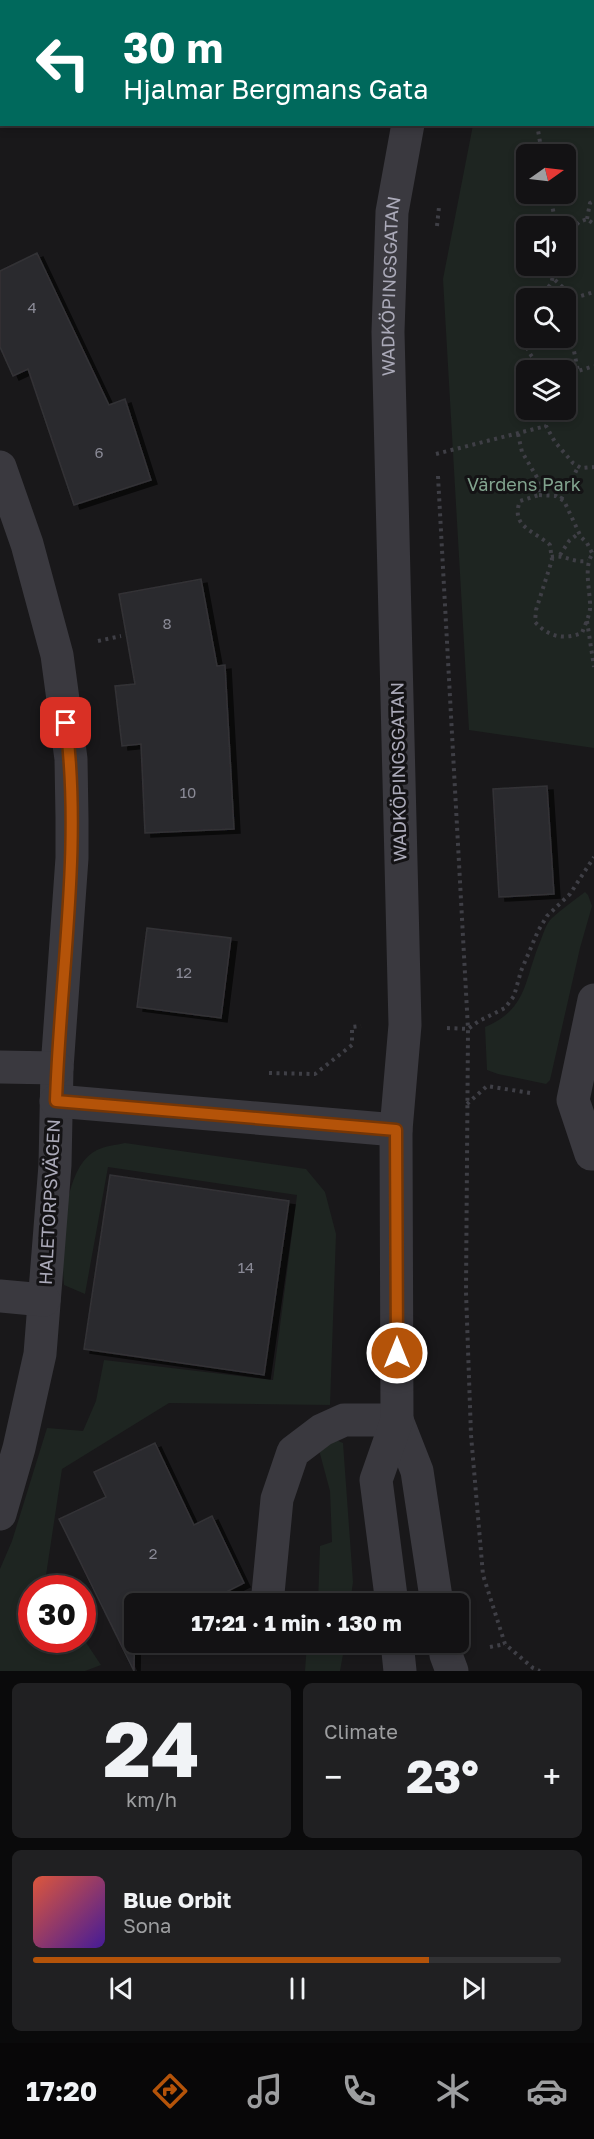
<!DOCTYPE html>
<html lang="en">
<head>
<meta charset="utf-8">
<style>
	body { margin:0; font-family:"Golos Text",sans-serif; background:#202022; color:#f1f3f6; height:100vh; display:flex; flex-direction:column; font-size:22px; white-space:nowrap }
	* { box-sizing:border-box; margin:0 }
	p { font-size:20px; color:#9d9ea0 }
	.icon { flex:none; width:33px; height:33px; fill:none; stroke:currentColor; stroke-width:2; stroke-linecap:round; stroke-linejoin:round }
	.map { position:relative; height:1671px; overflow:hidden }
	.panel { display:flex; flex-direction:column; gap:12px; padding:12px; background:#0a0a0b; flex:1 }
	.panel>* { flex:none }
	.banner { position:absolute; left:0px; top:0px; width:594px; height:126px; box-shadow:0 3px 9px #0003,0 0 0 2px #323234; background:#00695c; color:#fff; overflow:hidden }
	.needle { width:39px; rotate:76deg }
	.tools { position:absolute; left:516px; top:144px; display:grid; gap:12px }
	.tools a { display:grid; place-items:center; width:60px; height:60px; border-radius:9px; background:#131214; box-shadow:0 3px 9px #0003,0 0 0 2px #323234; font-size:30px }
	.speed { position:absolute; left:18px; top:1575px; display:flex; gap:12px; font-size:30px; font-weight:700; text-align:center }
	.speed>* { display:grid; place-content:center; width:78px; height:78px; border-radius:50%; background:#131214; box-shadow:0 3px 9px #0003,0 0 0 2px #323234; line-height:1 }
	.speed .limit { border:9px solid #d22; background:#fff; color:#111 }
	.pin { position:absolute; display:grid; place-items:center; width:51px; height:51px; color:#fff; margin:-26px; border-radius:12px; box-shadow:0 3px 9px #0006 }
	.me { position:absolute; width:66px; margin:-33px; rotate:0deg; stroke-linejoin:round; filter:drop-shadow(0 0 4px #0008) }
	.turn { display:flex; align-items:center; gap:21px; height:126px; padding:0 24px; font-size:27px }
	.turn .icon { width:78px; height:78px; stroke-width:2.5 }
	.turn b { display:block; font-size:42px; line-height:51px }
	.big { font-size:45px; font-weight:700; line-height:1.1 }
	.panel .tile { flex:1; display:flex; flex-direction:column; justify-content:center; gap:9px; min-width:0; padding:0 21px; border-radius:9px; background:#202022 }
	.panel .dial { align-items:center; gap:0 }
	.dial b { font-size:78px; line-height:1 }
	.song { display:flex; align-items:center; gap:18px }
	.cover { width:72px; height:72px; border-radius:9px; background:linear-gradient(135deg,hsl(10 70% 55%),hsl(260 70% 35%)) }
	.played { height:6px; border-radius:3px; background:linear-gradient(90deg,#b45309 75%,#323234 75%) }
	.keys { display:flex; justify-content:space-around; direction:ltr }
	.heat { display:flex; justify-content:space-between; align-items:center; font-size:33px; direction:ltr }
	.panel .tiles { flex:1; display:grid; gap:12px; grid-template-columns:1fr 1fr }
	.tile:last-child { grid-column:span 2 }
	.trip { position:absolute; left:124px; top:1593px; width:345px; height:60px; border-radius:9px; background:#131214; box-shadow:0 3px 9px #0003,0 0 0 2px #323234; font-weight:700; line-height:60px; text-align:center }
	.menu { display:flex; height:96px; justify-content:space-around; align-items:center; background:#080708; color:#9d9ea0 }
	.menu .icon { width:42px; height:42px }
	.menu .current { color:#b45309 }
	.menu b { font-size:27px; color:#f1f3f6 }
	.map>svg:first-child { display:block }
</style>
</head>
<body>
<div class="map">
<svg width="594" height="1671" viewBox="0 0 594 1671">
	<defs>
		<filter id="shadow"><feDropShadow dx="6" dy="4" stdDeviation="0" flood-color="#0009"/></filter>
	</defs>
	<rect width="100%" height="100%" fill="#19181a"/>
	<g fill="#1e2521" fill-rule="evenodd">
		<path d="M504 0H594V748L469 730 443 279 473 125 592 124V2L504 1ZM526 154H566V194H526ZM526 226H566V266H526ZM526 298H566V338H526ZM526 370H566V410H526Z"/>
		<path d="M585 892 588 895 592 906 580 948 550 1080 546 1084 498 1074 487 1070 485 1027C528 1009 524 980 540 942 543 935 546 923 552 918 562 909 574 900 585 892Z"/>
		<path d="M125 1143 306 1169 325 1192 336 1234 330 1405 169 1403 62 1469 45 1582 49 1588H32V1640H82L83 1638 101 1665 85 1671H0V1569L12 1541 47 1428 83 1431 96 1401 104 1360 273 1380 297 1195 108 1167 85 1294 64 1285C61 1251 61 1167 97 1150 105 1146 116 1145 125 1143Z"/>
		<path d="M336 1440 343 1443 353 1582 350 1603 318 1604 320 1546 332 1542 330 1491 319 1450Z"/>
		<path d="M307 1643H345L340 1671H305Z"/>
	</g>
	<g fill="#2c2b2e" stroke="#333236" stroke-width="1.5" filter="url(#shadow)">
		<path d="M37 253 109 405 125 399 151 480 74 505 28 369 13 376 0 347V271Z"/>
		<path d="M201 579 217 666 225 665 234 829 145 833 141 744 122 746 115 686 135 684 119 594Z"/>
		<path d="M547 786 554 894 499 897 493 789Z"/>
		<path d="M147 928 231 938 221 1018 137 1007Z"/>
		<path d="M110 1175 289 1201 264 1375 84 1349Z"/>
		<path d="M155 1443 194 1525 212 1516 244 1583 203 1604H135L134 1671 59 1519 106 1497 94 1472Z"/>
	</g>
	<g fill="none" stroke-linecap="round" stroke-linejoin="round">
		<g stroke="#3f3f46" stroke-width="4" stroke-dasharray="3 4.5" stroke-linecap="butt">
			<path d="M513 0V2"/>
			<path d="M486 2 487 0"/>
			<path d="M592 5 594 4"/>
			<path d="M537 124 542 154"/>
			<path d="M550 194 556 226"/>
			<path d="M587 219 590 203 594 201"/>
			<path d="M437 226 439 207"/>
			<path d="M566 235 579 222 587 219 594 224"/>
			<path d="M555 280 574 298 571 322 566 332 574 351 578 371"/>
			<path d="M538 298C553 280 551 290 554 266"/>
			<path d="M574 298 594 292"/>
			<path d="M526 325C523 347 529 357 546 370"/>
			<path d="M566 377 578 371 594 366"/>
			<path d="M547 410 546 426 555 442 573 463 581 468 594 467"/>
			<path d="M518 434 522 452 538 479 539 495 520 501C510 527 535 531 550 545L552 560 536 610 535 622C549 637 563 640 582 633 585 625 589 617 590 609 591 592 582 565 594 552"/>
			<path d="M436 454 546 426"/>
			<path d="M438 476 468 1029 466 1292 471 1435 483 1575 505 1644 533 1668 540 1671"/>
			<path d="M539 495 556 496 564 501 581 537 587 543 592 553"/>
			<path d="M561 499 569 486 578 467"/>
			<path d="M560 555 569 541 579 533"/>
			<path d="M551 557C565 554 571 563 588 561"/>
			<path d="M587 621 594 667"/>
			<path d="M98 641 121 636"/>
			<path d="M447 1028 468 1029 479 1021 505 1008 514 996 521 971 538 931 547 916 570 894 594 857"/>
			<path d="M269 1073 315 1074 352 1045V1027L361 1026"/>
			<path d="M467 1104 487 1086 530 1093"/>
			<path d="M490 1647 505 1644"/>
		</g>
		<g stroke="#3a393f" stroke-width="33">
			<path d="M440 2V0"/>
			<path d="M0 467 27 544 57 655 71 759 72 818V858L57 1068 55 1165 40 1354 19 1448 0 1514"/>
			<path d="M594 1000 573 1100 591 1154H594"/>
			<path d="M0 1067 57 1068"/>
			<path d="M56 1101 396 1130"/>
			<path d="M0 1296 44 1300"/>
			<path d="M397 1420 417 1471 437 1604"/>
			<path d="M267 1604 277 1499 293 1452 322 1430 344 1420H397"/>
			<path id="s1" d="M392 1604 376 1480 397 1420 396 1130 405 1025 388 332 392 212 408 124"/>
			<path d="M397 1642 400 1671"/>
			<path d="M444 1642 446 1655 452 1671"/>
		</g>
	</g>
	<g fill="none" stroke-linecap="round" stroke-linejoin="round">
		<g stroke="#753606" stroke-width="15">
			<path id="route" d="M66 723C82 849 60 975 56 1101L396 1130 397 1353"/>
		</g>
		<use href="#route" stroke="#b45309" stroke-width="10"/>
	</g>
	<g text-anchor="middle" stroke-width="6" stroke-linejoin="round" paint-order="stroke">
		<g font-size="15" fill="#8a8a96">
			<text x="32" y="313">4</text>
			<text x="99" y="458">6</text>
			<text x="167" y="629">8</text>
			<text x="188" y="798">10</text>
			<text x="184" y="978">12</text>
			<text x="246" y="1273">14</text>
			<text x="153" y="1559">2</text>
		</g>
		<g font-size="18" fill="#abaab9" stroke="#141315">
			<text dy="6" stroke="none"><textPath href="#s1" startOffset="1323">WADKÖPINGSGATAN</textPath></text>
			<text transform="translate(399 772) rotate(-91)" y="6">WADKÖPINGSGATAN</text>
			<text transform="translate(50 1202) rotate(-87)" y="6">HALETORPSVÄGEN</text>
		</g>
		<g font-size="18" fill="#82a48f" stroke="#141315">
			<text x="524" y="491">Värdens Park</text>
		</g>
	</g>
</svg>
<div class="tools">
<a><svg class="needle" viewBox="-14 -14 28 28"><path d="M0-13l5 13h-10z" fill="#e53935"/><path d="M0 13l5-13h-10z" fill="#9d9ea0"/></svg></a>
<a><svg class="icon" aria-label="sound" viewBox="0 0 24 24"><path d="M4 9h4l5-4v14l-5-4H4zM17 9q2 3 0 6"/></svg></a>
<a><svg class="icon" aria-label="search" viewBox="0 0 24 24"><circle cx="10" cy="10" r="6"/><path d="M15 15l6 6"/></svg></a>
<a><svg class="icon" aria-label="layers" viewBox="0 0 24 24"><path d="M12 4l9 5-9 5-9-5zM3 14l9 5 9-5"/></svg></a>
</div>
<div class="speed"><div class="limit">30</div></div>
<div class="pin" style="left:66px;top:723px;background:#d93025"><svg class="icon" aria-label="arrive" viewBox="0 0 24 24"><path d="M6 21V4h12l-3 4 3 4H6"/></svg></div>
<svg class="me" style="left:397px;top:1353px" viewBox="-20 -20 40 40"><circle r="17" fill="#b45309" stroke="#fff" stroke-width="3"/><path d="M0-11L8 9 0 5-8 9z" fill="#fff"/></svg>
<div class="trip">17:21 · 1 min · 130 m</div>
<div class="banner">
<div class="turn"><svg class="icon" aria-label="left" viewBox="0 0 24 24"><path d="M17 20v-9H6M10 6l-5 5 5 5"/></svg><div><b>30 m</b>Hjalmar Bergmans Gata</div></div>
</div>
</div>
<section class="panel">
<div class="tiles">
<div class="tile dial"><b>24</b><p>km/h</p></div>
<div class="tile"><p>Climate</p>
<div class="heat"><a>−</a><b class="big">23°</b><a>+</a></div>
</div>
<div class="tile">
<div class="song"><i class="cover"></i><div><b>Blue Orbit</b><p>Sona</p></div></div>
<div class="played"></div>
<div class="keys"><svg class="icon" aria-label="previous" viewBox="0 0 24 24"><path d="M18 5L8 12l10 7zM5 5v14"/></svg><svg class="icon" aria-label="pause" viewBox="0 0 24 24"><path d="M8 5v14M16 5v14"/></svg><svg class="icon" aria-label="next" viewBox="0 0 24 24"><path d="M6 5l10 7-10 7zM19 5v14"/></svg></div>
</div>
</div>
</section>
<nav class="menu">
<b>17:20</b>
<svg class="icon current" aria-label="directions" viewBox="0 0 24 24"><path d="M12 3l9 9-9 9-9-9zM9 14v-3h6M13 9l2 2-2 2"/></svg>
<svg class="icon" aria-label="music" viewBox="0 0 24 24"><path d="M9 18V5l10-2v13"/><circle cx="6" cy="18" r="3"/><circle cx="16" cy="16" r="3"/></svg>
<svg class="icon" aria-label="phone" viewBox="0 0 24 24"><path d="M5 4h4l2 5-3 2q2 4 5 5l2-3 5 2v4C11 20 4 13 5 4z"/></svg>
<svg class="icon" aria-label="climate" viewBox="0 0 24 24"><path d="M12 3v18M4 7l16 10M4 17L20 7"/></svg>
<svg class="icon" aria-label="car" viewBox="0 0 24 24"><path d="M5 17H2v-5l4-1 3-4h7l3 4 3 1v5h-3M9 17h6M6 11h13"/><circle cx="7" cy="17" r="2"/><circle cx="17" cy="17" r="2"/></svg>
</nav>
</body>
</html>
